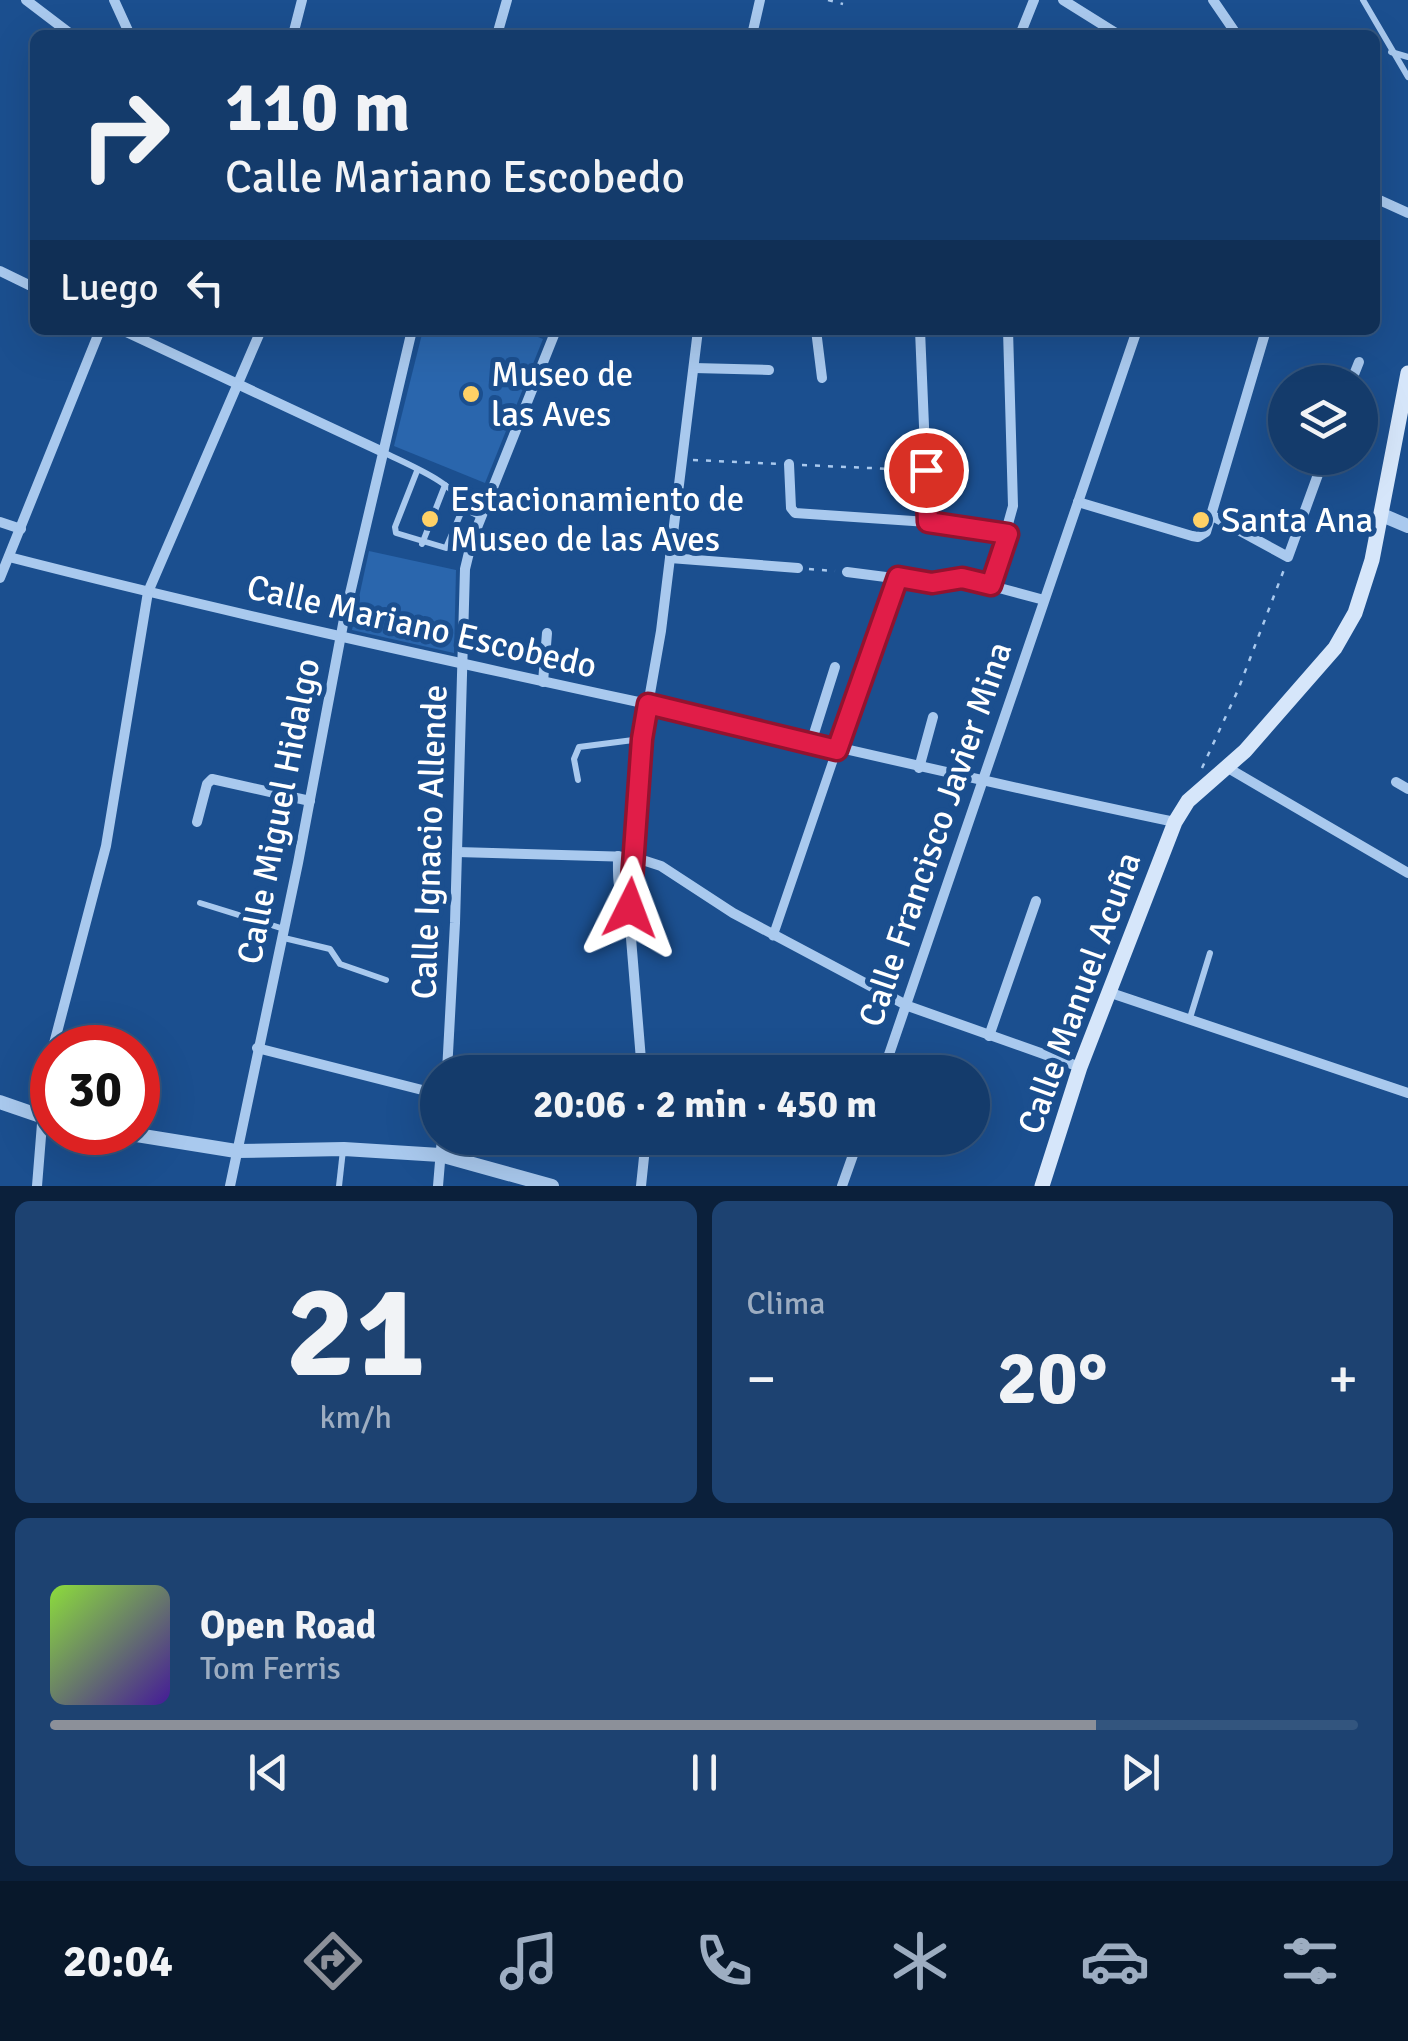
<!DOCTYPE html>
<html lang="es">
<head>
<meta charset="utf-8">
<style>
	body { margin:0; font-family:Signika,sans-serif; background:#1d4271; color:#f1f3f6; height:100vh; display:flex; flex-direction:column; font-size:38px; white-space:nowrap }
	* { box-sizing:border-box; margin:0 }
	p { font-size:32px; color:#9dadc1 }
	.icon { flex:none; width:55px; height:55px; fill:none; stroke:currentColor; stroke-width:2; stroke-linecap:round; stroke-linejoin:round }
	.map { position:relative; height:1186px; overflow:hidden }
	.panel { display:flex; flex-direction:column; gap:15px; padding:15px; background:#0b203b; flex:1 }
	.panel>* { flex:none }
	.guide { position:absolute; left:30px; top:30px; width:1350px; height:305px; border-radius:15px; box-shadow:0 10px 40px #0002,0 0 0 2px #33557e; background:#143b6b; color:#f1f3f6; overflow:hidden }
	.controls { position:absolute; left:1268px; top:365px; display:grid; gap:20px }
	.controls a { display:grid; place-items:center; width:110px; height:110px; border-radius:50%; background:#143b6b; box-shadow:0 10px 40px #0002,0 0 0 2px #33557e; font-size:50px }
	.speed { position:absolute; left:30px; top:1025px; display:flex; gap:20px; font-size:50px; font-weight:700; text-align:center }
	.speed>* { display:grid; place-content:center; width:130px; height:130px; border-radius:50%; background:#143b6b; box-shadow:0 10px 40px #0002,0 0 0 2px #33557e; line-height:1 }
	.speed .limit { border:15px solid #d22; background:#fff; color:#111 }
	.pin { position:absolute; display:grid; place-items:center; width:85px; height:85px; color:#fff; margin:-42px; border:5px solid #fff; border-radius:50%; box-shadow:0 2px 10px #0007 }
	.me { position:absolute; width:110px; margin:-55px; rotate:3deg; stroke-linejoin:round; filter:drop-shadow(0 0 8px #0008) }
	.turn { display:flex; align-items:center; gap:35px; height:210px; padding:0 30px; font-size:45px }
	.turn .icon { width:130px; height:130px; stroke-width:2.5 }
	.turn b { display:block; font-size:70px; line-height:85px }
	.then { display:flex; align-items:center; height:95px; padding:0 30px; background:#0003; gap:20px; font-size:38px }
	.big { font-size:75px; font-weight:700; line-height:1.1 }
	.panel .widget { flex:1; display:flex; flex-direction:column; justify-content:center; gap:15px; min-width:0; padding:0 35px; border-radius:15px; background:#1d4271 }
	.panel .dial { align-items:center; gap:0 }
	.dial b { font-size:130px; line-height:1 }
	.song { display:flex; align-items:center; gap:30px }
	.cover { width:120px; height:120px; border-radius:15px; background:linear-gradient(135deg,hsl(90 70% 55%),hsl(260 70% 35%)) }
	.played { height:10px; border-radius:5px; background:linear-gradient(90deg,#8c9099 80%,#33557e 80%) }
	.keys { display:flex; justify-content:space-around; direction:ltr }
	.heat { display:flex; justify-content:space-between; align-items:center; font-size:55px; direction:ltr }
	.panel .tiles { flex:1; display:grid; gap:15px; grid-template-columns:1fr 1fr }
	.widget:last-child { grid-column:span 2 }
	.trip { position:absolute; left:420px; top:1055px; width:570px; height:100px; border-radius:50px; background:#143b6b; box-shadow:0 10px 40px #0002,0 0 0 2px #33557e; font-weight:700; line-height:100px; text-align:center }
	.menu { display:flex; height:160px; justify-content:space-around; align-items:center; background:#08182b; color:#9dadc1 }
	.menu .icon { width:70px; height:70px }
	.menu .active { color:#8c9099 }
	.menu b { font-size:45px; color:#f1f3f6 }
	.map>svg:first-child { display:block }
</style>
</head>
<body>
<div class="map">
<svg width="1408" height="1186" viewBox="0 0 1408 1186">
	<rect width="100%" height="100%" fill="#1b4f8f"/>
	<g fill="#2a66ad">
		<path d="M423 330H520L543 339 485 483 394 446Z"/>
		<path d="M369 551 456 570 454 653 352 630Z"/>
	</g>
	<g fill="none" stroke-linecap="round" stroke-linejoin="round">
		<g stroke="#a9c9ee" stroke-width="2.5" stroke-dasharray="5 8" stroke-linecap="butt">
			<path d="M828 0 843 4"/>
			<path d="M693 460 780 464"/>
			<path d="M802 465 914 470"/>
			<path d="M809 569 835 571"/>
			<path d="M1202 768 1238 690 1285 567"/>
		</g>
		<g stroke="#a9c9ee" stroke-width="6">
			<path d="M1363 0 1408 77"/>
			<path d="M1391 52 1408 57"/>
			<path d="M383 452C404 463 461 485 463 508L446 548 396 533 395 527 417 471"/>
			<path d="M463 508 481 517"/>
			<path d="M422 544 445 485"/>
			<path d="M578 780 574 759 579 747 641 739"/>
			<path d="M200 903 284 929"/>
			<path d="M284 938 330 949 340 964 386 980"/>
			<path d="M1190 1018 1210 953"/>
			<path d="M339 1186 343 1150"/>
		</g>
		<path stroke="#a9c9ee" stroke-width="9" d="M773 936 837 749"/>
		<g stroke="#a9c9ee" stroke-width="10">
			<path d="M26 0 72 35"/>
			<path d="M114 0 130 35"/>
			<path d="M1063 0 1119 35"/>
			<path d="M1213 0 1237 35"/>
			<path d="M293 35 302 0"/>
			<path d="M497 35 507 0"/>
			<path d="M752 35 760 0"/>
			<path d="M1020 35 1034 0"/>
			<path d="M1375 198 1408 213"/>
			<path d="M0 271 35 288"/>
			<path d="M122 330 383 452"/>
			<path d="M816 330 822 378"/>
			<path d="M920 330 928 522"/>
			<path d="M694 368 769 370"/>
			<path d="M1351 382 1359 362"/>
			<path d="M789 464 791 508 795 513 928 522 1008 534"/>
			<path d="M1078 502 1192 536 1198 537 1206 532 1266 330"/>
			<path d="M1211 515 1288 557 1324 458"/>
			<path d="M0 522 21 529"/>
			<path d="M9 557C220 611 431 657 643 703 821 743 997 785 1175 822"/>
			<path d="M670 558 798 568"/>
			<path d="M847 572 932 583 962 578 1044 600"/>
			<path d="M0 578 100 330"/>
			<path d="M991 585 1013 506 1008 330"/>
			<path d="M543 682 547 633"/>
			<path d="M811 743 835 667"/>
			<path d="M837 749 898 577"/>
			<path d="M919 768 933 717"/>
			<path d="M1228 768 1408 873"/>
			<path d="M1396 782 1408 789"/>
			<path d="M197 822 207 784 212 779 310 801"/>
			<path d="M457 852 633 857 661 866 733 913 908 1006 1080 1067"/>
			<path d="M618 856C618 875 616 894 630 908"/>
			<path d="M1108 992 1408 1093"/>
			<path d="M989 1036 1036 901"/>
			<path d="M257 1048 438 1094"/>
			<path d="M447 1072 455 923 465 569 472 540 556 330"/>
			<path d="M642 1072 630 926 642 739 661 631 698 330"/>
			<path d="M883 1072 1137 330"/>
			<path d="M37 1186 46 1074 106 846 148 592 261 330"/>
			<path d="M230 1186 298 863 344 619 412 330"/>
			<path d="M438 1186 442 1138"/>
			<path d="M641 1186 646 1138"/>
			<path d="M842 1186 859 1138"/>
		</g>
		<g stroke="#a9c9ee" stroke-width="14">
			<path d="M1382 515 1408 526"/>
			<path d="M0 1102 52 1120"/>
			<path d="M118 1132 236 1151 344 1149 440 1155 552 1186"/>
		</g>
		<path stroke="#d6e6fa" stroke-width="15" d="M1042 1186 1080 1067 1175 822 1188 801 1245 751 1335 648 1355 613 1372 560 1408 373"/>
	</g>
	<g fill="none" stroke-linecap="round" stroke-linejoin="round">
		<g stroke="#92132f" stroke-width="25">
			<path id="route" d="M630 908 642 739 648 704 837 750 898 577 932 583 962 578 991 585 1008 534 928 522 926 470"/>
		</g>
		<use href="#route" stroke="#e11d48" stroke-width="18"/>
	</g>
	<g fill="#ffd166" stroke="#1b4f8f" stroke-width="4">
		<circle cx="471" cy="394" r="10"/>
		<circle cx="430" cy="519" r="10"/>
		<circle cx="1201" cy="520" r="10"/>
	</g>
	<g text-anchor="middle" stroke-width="10" stroke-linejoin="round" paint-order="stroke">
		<g font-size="35" fill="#fff" stroke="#1b4f8f" text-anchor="start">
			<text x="491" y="386">Museo de<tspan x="491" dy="40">las Aves</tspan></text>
			<text x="450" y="511">Estacionamiento de<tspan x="450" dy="40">Museo de las Aves</tspan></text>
			<text x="1221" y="532">Santa Ana</text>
		</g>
		<g font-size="35" fill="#fff" stroke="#1b4f8f">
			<text transform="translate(422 626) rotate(13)" y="12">Calle Mariano Escobedo</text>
			<text transform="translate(278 811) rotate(-79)" y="12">Calle Miguel Hidalgo</text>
			<text transform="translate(935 834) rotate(-71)" y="12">Calle Francisco Javier Mina</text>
			<text transform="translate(429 842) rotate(-88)" y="12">Calle Ignacio Allende</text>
			<text transform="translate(1079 993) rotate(-70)" y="12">Calle Manuel Acuña</text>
		</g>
	</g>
</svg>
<div class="controls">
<a><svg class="icon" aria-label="layers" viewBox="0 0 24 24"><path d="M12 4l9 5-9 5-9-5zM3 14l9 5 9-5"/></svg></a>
</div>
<div class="speed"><div class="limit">30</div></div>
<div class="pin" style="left:926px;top:470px;background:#d93025"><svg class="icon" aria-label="arrive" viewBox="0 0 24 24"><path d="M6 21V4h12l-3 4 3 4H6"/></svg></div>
<svg class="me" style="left:630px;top:908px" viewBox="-20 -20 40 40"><path d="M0-17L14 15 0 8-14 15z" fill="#e11d48" stroke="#fff" stroke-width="4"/></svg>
<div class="trip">20:06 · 2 min · 450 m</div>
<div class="guide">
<div class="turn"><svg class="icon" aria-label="right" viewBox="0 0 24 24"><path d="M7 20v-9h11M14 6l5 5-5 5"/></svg><div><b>110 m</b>Calle Mariano Escobedo</div></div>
<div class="then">Luego<svg class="icon" aria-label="left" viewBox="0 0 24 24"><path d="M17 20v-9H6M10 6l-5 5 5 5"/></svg></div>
</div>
</div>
<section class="panel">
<div class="tiles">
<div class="widget dial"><b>21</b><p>km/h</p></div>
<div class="widget"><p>Clima</p>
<div class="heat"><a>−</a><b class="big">20°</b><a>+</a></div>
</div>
<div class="widget">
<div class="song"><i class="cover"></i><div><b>Open Road</b><p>Tom Ferris</p></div></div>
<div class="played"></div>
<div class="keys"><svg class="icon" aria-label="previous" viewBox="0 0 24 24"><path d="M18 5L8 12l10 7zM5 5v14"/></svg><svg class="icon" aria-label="pause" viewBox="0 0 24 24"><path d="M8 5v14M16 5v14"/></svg><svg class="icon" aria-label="next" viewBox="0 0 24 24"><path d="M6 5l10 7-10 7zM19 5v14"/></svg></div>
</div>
</div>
</section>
<nav class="menu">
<b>20:04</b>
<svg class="icon active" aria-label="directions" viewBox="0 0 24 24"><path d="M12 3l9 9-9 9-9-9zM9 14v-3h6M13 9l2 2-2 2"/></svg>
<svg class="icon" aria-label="music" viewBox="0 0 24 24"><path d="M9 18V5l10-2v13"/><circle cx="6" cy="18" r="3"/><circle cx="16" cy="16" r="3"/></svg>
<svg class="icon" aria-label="phone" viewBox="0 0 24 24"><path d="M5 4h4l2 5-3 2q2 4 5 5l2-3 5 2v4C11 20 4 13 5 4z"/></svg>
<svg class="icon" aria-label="climate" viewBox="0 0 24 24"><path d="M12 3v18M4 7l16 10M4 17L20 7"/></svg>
<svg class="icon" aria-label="car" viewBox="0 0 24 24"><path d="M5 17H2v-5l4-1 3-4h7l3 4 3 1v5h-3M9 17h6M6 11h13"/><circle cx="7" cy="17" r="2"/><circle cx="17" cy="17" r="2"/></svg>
<svg class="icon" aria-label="filters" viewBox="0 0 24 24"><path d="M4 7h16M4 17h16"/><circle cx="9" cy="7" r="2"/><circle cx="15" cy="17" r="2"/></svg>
</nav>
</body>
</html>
